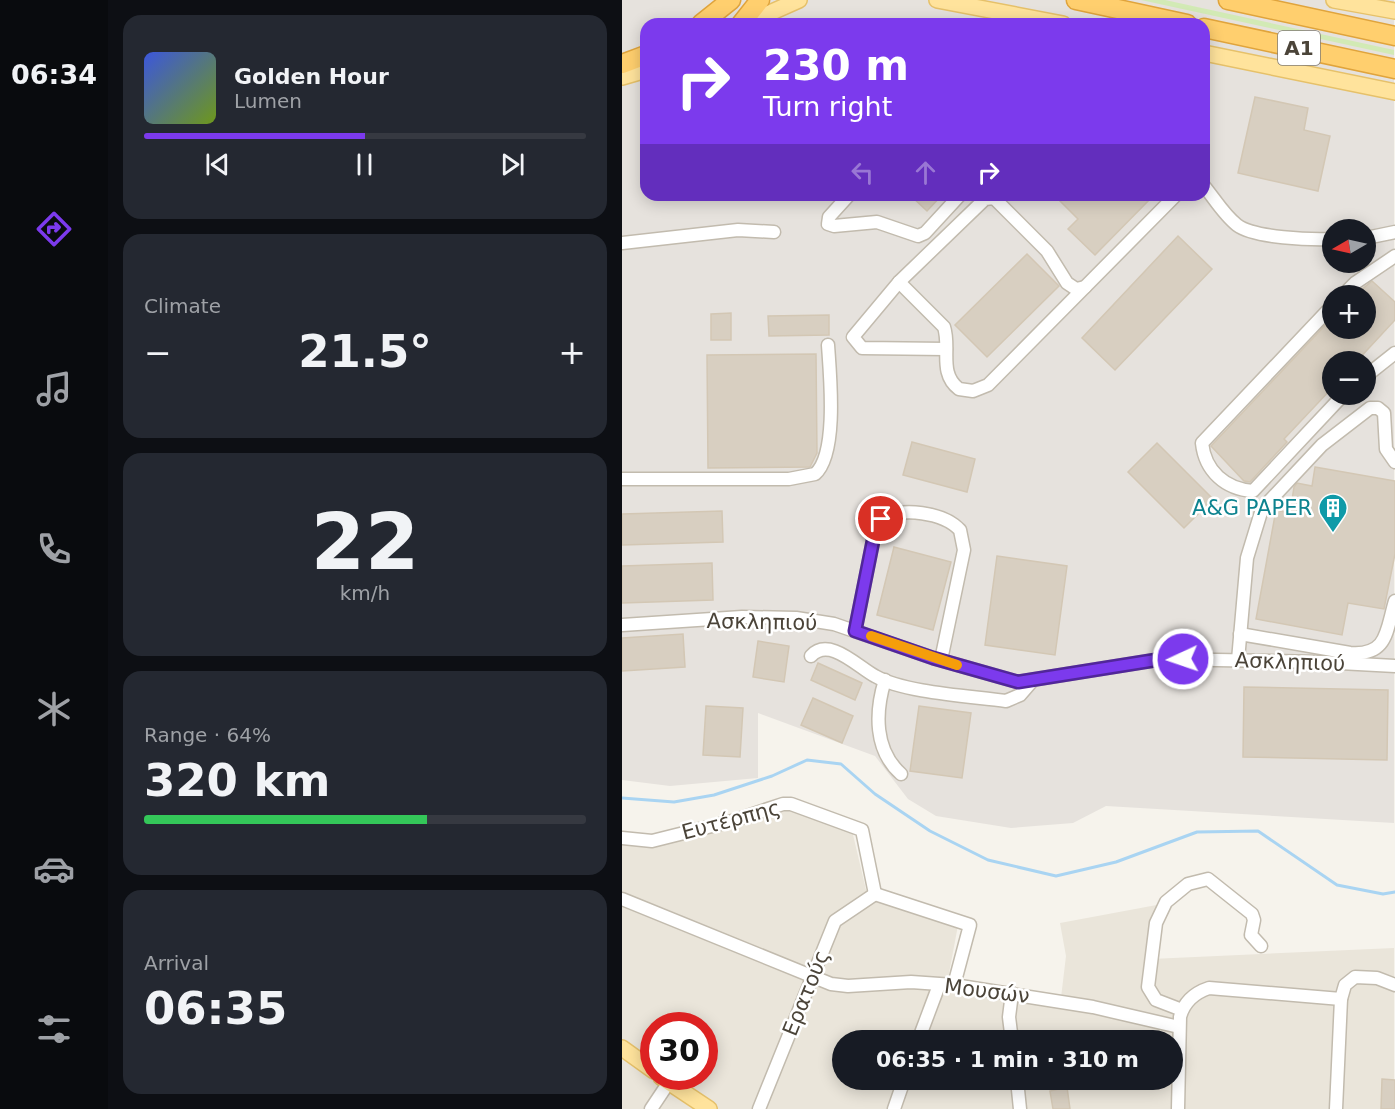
<!DOCTYPE html>
<html lang="en">
<head>
<meta charset="utf-8">
<style>
	body { margin:0; font-family:"DejaVu Sans",sans-serif; background:#242831; color:#f1f3f6; height:100vh; display:flex; flex-direction:column; font-size:22px; white-space:nowrap }
	* { box-sizing:border-box; margin:0 }
	p { font-size:20px; color:#9ea1a6 }
	.icon { flex:none; width:33px; height:33px; fill:none; stroke:currentColor; stroke-width:2; stroke-linecap:round; stroke-linejoin:round }
	.map { position:relative; flex:1; overflow:hidden }
	.panel { display:flex; flex-direction:column; gap:15px; padding:15px; background:#0d0f14; width:514px }
	.panel>* { flex:none }
	.hud { position:absolute; left:18px; top:18px; width:570px; height:183px; border-radius:18px; box-shadow:0 3px 15px #0003; background:#7c3aed; color:#fff; overflow:hidden }
	.needle { width:39px; rotate:261deg }
	.fabs { position:absolute; left:700px; top:219px; display:grid; gap:12px }
	.fabs a { display:grid; place-items:center; width:54px; height:54px; border-radius:50%; background:#171b24; box-shadow:0 3px 15px #0003; font-size:30px }
	.speed { position:absolute; left:18px; top:1012px; display:flex; gap:12px; font-size:30px; font-weight:700; text-align:center }
	.speed>* { display:grid; place-content:center; width:78px; height:78px; border-radius:50%; background:#171b24; box-shadow:0 3px 15px #0003; line-height:1 }
	.speed .limit { border:9px solid #d22; background:#fff; color:#111 }
	.pin { position:absolute; display:grid; place-items:center; width:51px; height:51px; color:#fff; margin:-26px; border:3px solid #fff; border-radius:50%; box-shadow:0 2px 6px #0007 }
	.me { position:absolute; width:66px; margin:-33px; rotate:267deg; stroke-linejoin:round; filter:drop-shadow(0 0 4px #0008) }
	.turn { display:flex; align-items:center; gap:21px; height:126px; padding:0 24px; font-size:27px }
	.turn .icon { width:78px; height:78px; stroke-width:2.5 }
	.turn b { display:block; font-size:42px; line-height:51px }
	.lanes { display:flex; align-items:center; height:57px; padding:0 24px; background:#0003; justify-content:center; gap:30px; direction:ltr }
	.lanes .off { opacity:.35 }
	.big { font-size:45px; font-weight:700; line-height:1.1 }
	.panel .widget { flex:1; display:flex; flex-direction:column; justify-content:center; gap:9px; min-width:0; padding:0 21px; border-radius:18px; background:#242831 }
	.panel .dial { align-items:center; gap:0 }
	.dial b { font-size:78px; line-height:1 }
	.song { display:flex; align-items:center; gap:18px }
	.cover { width:72px; height:72px; border-radius:9px; background:linear-gradient(135deg,hsl(230 70% 55%),hsl(80 70% 35%)) }
	.played { height:6px; border-radius:3px; background:linear-gradient(90deg,#7c3aed 50%,#363941 50%) }
	.keys { display:flex; justify-content:space-around; direction:ltr }
	.heat { display:flex; justify-content:space-between; align-items:center; font-size:33px; direction:ltr }
	.charge { height:9px; border-radius:4px; background:linear-gradient(90deg,#34c759 64%,#363941 0) }
	.trip { position:absolute; left:210px; top:1030px; width:351px; height:60px; border-radius:30px; background:#171b24; box-shadow:0 3px 15px #0003; font-weight:700; line-height:60px; text-align:center }
	main { display:flex; flex:1; min-height:0 }
	.menu { display:flex; flex-direction:column; width:108px; justify-content:space-around; align-items:center; background:#090b0e; color:#9ea1a6 }
	.menu .icon { width:42px; height:42px }
	.menu .current { color:#7c3aed }
	.menu b { font-size:27px; color:#f1f3f6 }
	.map>svg:first-child { display:block }
</style>
</head>
<body>
<main>
<nav class="menu">
<b>06:34</b>
<svg class="icon current" aria-label="directions" viewBox="0 0 24 24"><path d="M12 3l9 9-9 9-9-9zM9 14v-3h6M13 9l2 2-2 2"/></svg>
<svg class="icon" aria-label="music" viewBox="0 0 24 24"><path d="M9 18V5l10-2v13"/><circle cx="6" cy="18" r="3"/><circle cx="16" cy="16" r="3"/></svg>
<svg class="icon" aria-label="phone" viewBox="0 0 24 24"><path d="M5 4h4l2 5-3 2q2 4 5 5l2-3 5 2v4C11 20 4 13 5 4z"/></svg>
<svg class="icon" aria-label="climate" viewBox="0 0 24 24"><path d="M12 3v18M4 7l16 10M4 17L20 7"/></svg>
<svg class="icon" aria-label="car" viewBox="0 0 24 24"><path d="M5 17H2v-5l4-1 3-4h7l3 4 3 1v5h-3M9 17h6M6 11h13"/><circle cx="7" cy="17" r="2"/><circle cx="17" cy="17" r="2"/></svg>
<svg class="icon" aria-label="filters" viewBox="0 0 24 24"><path d="M4 7h16M4 17h16"/><circle cx="9" cy="7" r="2"/><circle cx="15" cy="17" r="2"/></svg>
</nav>
<section class="panel">
<div class="widget">
<div class="song"><i class="cover"></i><div><b>Golden Hour</b><p>Lumen</p></div></div>
<div class="played"></div>
<div class="keys"><svg class="icon" aria-label="previous" viewBox="0 0 24 24"><path d="M18 5L8 12l10 7zM5 5v14"/></svg><svg class="icon" aria-label="pause" viewBox="0 0 24 24"><path d="M8 5v14M16 5v14"/></svg><svg class="icon" aria-label="next" viewBox="0 0 24 24"><path d="M6 5l10 7-10 7zM19 5v14"/></svg></div>
</div>
<div class="widget"><p>Climate</p>
<div class="heat"><a>−</a><b class="big">21.5°</b><a>+</a></div>
</div>
<div class="widget dial"><b>22</b><p>km/h</p></div>
<div class="widget"><p>Range · 64%</p><b class="big">320 km</b><div class="charge"></div></div>
<div class="widget"><p>Arrival</p><b class="big">06:35</b></div>
</section>
<div class="map">
<svg width="773" height="1109" viewBox="0 0 773 1109">
	<rect width="100%" height="100%" fill="#f6f3ec"/>
	<path fill="#eae5da" fill-rule="evenodd" d="M168 798 228 822 245 894 337 920 325 984 438 1006 444 956 438 923 540 904 529 959 772 948V1109H0V836L25 841 124 816ZM32 1026H82V1077H32ZM220 1041H550V1080H220Z"/>
	<path fill="#e6e2dd" fill-rule="evenodd" d="M0 0H772V823L484 806 451 823 389 828 314 816 286 799 253 756 136 713V778L48 786 0 780ZM24 24H582V195H24ZM711 230H744V262H711ZM711 296H744V328H711ZM711 362H744V394H711Z"/>
	<path fill="#d2eab5" d="M519 0H543L772 50V55Z"/>
	<g fill="none" stroke-linecap="round" stroke-linejoin="round">
		<path stroke="#a9d4f2" stroke-width="3" d="M0 798 52 802 92 795 150 776 185 760 219 764 253 794 308 831 366 860 434 876 494 862 575 832 636 831 715 885 761 894 773 892"/>
	</g>
	<g fill="#d8cfc1" stroke="#d3c7b4" stroke-width="1.5">
		<path d="M633 97 686 108 682 130 708 136 696 191 616 173Z"/>
		<path d="M288 195H320L305 211Z"/>
		<path d="M432 195H532L473 255 446 229 456 219Z"/>
		<path d="M556 236 590 269 493 370 460 338Z"/>
		<path d="M405 254 437 286 365 357 333 325Z"/>
		<path d="M750 281 773 302V320L734 362H711V387L662 439 665 442 628 482 622 481 589 446 711 317V328H744V296H732Z"/>
		<path d="M109 313V340H89V314Z"/>
		<path d="M207 315V335L147 336 146 316Z"/>
		<path d="M194 354 195 453 188 467 86 468 85 355Z"/>
		<path d="M290 442 353 459 345 492 281 475Z"/>
		<path d="M535 443 591 499 562 528 506 472Z"/>
		<path d="M693 467 773 481V554L762 609 726 603 720 635 634 619 654 510 668 513 672 487 675 483 690 486Z"/>
		<path d="M100 511 101 542 0 545V514Z"/>
		<path d="M272 547 329 562 311 630 255 615Z"/>
		<path d="M375 556 445 566 433 655 363 645Z"/>
		<path d="M90 563 91 600 0 603V566Z"/>
		<path d="M61 634 63 667 0 671V638Z"/>
		<path d="M136 641 167 646 162 682 131 677Z"/>
		<path d="M196 663 240 683 233 700 189 680Z"/>
		<path d="M622 687 766 690 765 760 621 757Z"/>
		<path d="M191 698 231 716 220 743 179 725Z"/>
		<path d="M84 706 121 708 118 757 81 755Z"/>
		<path d="M297 706 349 713 340 778 288 771Z"/>
		<path d="M760 1079 773 1080V1109H759Z"/>
		<path d="M445 1087 448 1109H431L428 1091Z"/>
	</g>
	<g fill="none" stroke-linecap="round" stroke-linejoin="round">
		<g stroke="#c2bbae" stroke-width="15">
			<g id="minor">
				<path d="M582 186C592 198 602 215 615 225 632 238 689 240 711 239"/>
				<path d="M227 195 207 217 206 224 212 226 255 222 296 236 303 233 338 195"/>
				<path d="M744 238 773 232"/>
				<path d="M0 243 116 230 152 232"/>
				<path d="M277 282 322 327C329 348 316 373 337 389L351 391 366 385 554 195"/>
				<path d="M720 296 733 283 773 256"/>
				<path d="M711 305 580 443C583 471 603 489 631 491L722 394"/>
				<path d="M324 349 240 348 231 337 277 282 363 199 372 198 425 251 445 283 454 289 463 287"/>
				<path d="M744 376 773 353"/>
				<path d="M0 479H167L193 474C216 454 208 375 206 345"/>
				<path d="M0 625 120 617 174 618 212 624 311 658 396 682 540 659 699 662 773 666"/>
				<path d="M233 631 254 526 259 519C280 507 321 512 338 530L342 550 319 660"/>
				<path d="M618 634 728 653C766 656 764 631 773 601"/>
				<path d="M189 656C207 636 236 667 253 676 283 693 348 696 384 701L398 695 411 680"/>
				<path d="M616 660 625 558 640 509 700 445 748 408H756L762 413 764 449 773 462"/>
				<path d="M263 680C253 712 252 750 279 774"/>
				<path d="M0 838 30 841 110 821 161 804H169L240 830 253 894"/>
				<path d="M253 894 348 925 332 985"/>
				<path d="M0 899 209 984 226 986 289 982 332 985 471 1007 557 1027"/>
				<path d="M560 1010 534 1000 526 987 534 923 544 902 566 884 586 879 630 914 632 920 629 935 639 946"/>
				<path d="M296 1041 317 985"/>
				<path d="M390 1041 387 1017 390 993"/>
				<path d="M395 1080 398 1109"/>
				<path d="M29 1109 47 1082"/>
				<path d="M137 1109 213 921 253 894"/>
				<path d="M272 1109 282 1080"/>
				<path d="M556 1109 558 1017C562 1002 572 993 587 988L719 999"/>
				<path d="M714 1109 719 999 723 985 733 977 755 978 773 985"/>
			</g>
		</g>
		<g stroke="#e6c16a" stroke-width="18">
			<g id="major">
				<path d="M315 0 441 24"/>
				<path d="M712 0 773 11"/>
				<path d="M123 24 177 0"/>
				<path d="M582 53 773 92"/>
				<path d="M0 77 24 70"/>
				<path d="M0 1048 32 1071"/>
				<path d="M39 1077 87 1109"/>
			</g>
		</g>
		<g stroke="#e0a43c" stroke-width="21">
			<g id="highway">
				<path d="M454 0 565 24"/>
				<path d="M606 0 773 36"/>
				<path d="M79 24 109 0"/>
				<path d="M119 24 138 0"/>
				<path d="M582 28 773 69"/>
				<path d="M0 64 24 55"/>
			</g>
		</g>
		<use href="#minor" stroke="#fff" stroke-width="12"/>
		<use href="#major" stroke="#ffe39c" stroke-width="15"/>
		<use href="#highway" stroke="#ffcf6e" stroke-width="18"/>
	</g>
	<g fill="none" stroke-linecap="round" stroke-linejoin="round">
		<g stroke="#51269a" stroke-width="15">
			<path id="route" d="M259 519 254 526 233 631 311 658 396 682 540 659H561"/>
		</g>
		<use href="#route" stroke="#7c3aed" stroke-width="10"/>
		<path stroke="#f59e0b" stroke-width="10" d="M249 636 335 665"/>
	</g>
	<defs>
		<g id="building-pin" transform="scale(1.5)"><path d="M0 17L-7.5 6A9.5 9.5 0 1 1 7.5 6Z" fill="#0f9aa8" stroke="#fff"/><path d="M-4-6H4V6H1V3H-1V6H-4ZM-2.5-4.3h1.7v1.8h-1.7ZM.8-4.3h1.7v1.8H.8ZM-2.5-1h1.7V.8h-1.7ZM.8-1h1.7V.8H.8Z" fill="#fff"/></g>
	</defs>
	<g fill-rule="evenodd">
		<use href="#building-pin" x="711" y="508"/>
	</g>
	<g text-anchor="middle" stroke-width="5" stroke-linejoin="round" paint-order="stroke">
		<rect fill="#fff" stroke="#817c74" stroke-width="1.5" x="656" y="31" width="42" height="34" rx="4.5"/>
		<g font-size="20" font-weight="bold" fill="#4b4439">
			<text x="677" y="55">Α1</text>
		</g>
		<g font-size="21" fill="#0d838f" stroke="#fff" text-anchor="end">
			<text x="690" y="515">A&amp;G PAPER</text>
		</g>
		<g font-size="21" fill="#4b4439" stroke="#fff">
			<text transform="translate(140 622) rotate(1)" y="7">Ασκληπιού</text>
			<text transform="translate(668 662) rotate(2)" y="7">Ασκληπιού</text>
			<text transform="translate(109 820) rotate(-15)" y="7">Ευτέρπης</text>
			<text transform="translate(365 991) rotate(7)" y="7">Μουσών</text>
			<text transform="translate(184 993) rotate(-68)" y="7">Ερατούς</text>
		</g>
	</g>
</svg>
<div class="fabs">
<a><svg class="needle" viewBox="-14 -14 28 28"><path d="M0-13l5 13h-10z" fill="#e53935"/><path d="M0 13l5-13h-10z" fill="#9ea1a6"/></svg></a>
<a>+</a>
<a>−</a>
</div>
<div class="speed"><div class="limit">30</div></div>
<div class="pin" style="left:259px;top:519px;background:#d93025"><svg class="icon" aria-label="arrive" viewBox="0 0 24 24"><path d="M6 21V4h12l-3 4 3 4H6"/></svg></div>
<svg class="me" style="left:561px;top:659px" viewBox="-20 -20 40 40"><circle r="17" fill="#7c3aed" stroke="#fff" stroke-width="3"/><path d="M0-11L8 9 0 5-8 9z" fill="#fff"/></svg>
<div class="trip">06:35 · 1 min · 310 m</div>
<div class="hud">
<div class="turn"><svg class="icon" aria-label="right" viewBox="0 0 24 24"><path d="M7 20v-9h11M14 6l5 5-5 5"/></svg><div><b>230 m</b>Turn right</div></div>
<div class="lanes"><svg class="icon off" aria-label="left" viewBox="0 0 24 24"><path d="M17 20v-9H6M10 6l-5 5 5 5"/></svg><svg class="icon off" aria-label="ahead" viewBox="0 0 24 24"><path d="M12 20V5M6 11l6-6 6 6"/></svg><svg class="icon" aria-label="right" viewBox="0 0 24 24"><path d="M7 20v-9h11M14 6l5 5-5 5"/></svg></div>
</div>
</div>
</main>
</body>
</html>
